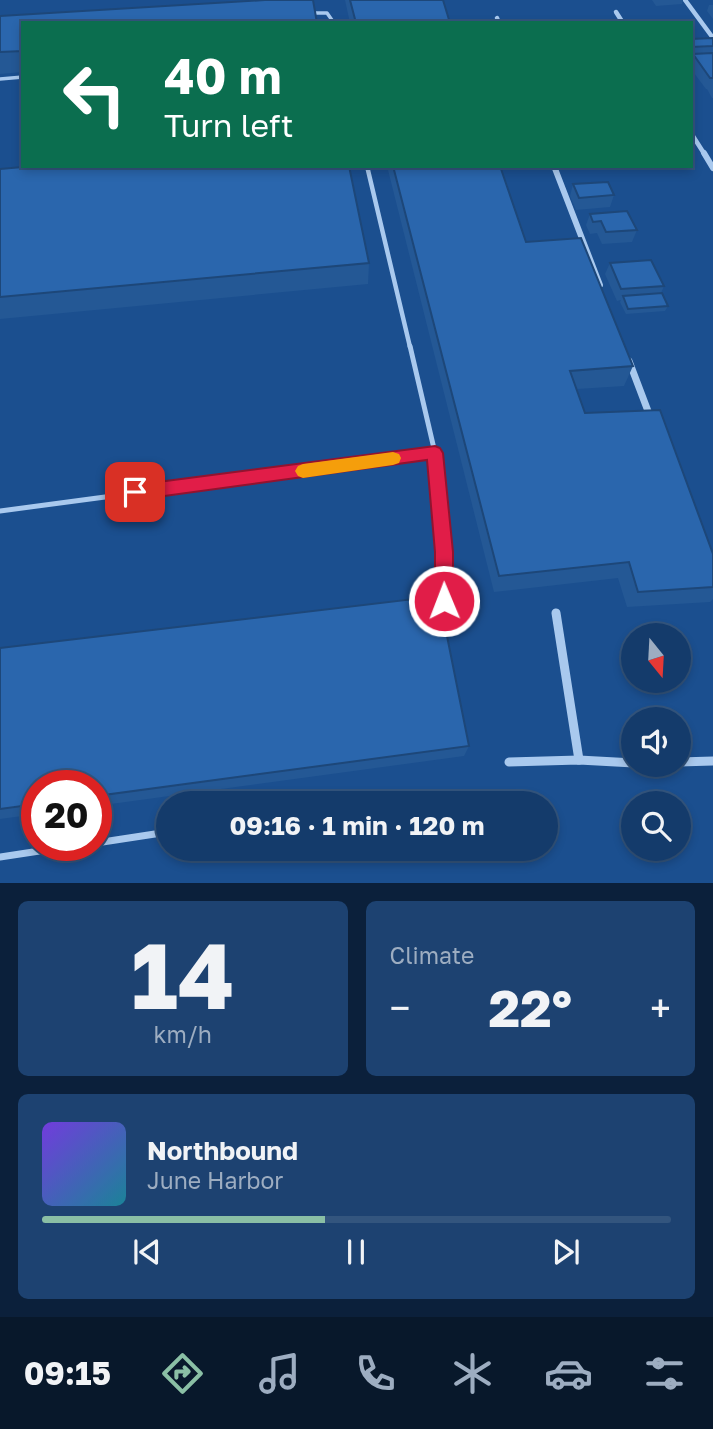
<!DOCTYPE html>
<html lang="en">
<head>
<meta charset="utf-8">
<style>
	body { margin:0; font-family:"Golos Text",sans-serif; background:#1d4271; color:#f1f3f6; height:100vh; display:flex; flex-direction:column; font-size:26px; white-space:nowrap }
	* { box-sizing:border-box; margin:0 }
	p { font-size:23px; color:#9dadc1 }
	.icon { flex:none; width:38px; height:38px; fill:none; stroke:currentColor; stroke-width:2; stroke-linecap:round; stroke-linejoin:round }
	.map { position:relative; height:883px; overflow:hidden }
	.drawer { display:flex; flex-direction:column; gap:18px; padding:18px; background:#0b203b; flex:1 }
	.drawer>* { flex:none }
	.guide { position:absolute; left:21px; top:21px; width:672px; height:147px; border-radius:0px; box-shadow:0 4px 10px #0003,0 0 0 2px #33557e; background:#0b6e4f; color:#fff; overflow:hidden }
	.needle { width:46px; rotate:162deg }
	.tools { position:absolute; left:621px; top:623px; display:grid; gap:14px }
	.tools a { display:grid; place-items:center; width:70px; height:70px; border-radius:50%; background:#143b6b; box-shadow:0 4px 10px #0003,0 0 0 2px #33557e; font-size:35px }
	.speed { position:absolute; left:21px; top:770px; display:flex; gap:14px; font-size:35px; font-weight:700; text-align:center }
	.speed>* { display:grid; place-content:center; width:91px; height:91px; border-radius:50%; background:#143b6b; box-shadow:0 4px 10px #0003,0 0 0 2px #33557e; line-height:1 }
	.speed .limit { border:10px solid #d22; background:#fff; color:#111 }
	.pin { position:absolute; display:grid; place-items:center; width:60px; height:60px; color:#fff; margin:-30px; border-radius:14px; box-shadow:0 4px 10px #0006 }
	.me { position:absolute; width:77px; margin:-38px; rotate:359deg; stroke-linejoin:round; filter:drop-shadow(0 0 5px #0008) }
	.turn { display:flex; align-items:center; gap:24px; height:147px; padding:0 28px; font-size:32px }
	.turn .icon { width:91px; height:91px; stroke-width:2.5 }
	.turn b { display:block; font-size:49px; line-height:60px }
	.big { font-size:52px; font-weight:700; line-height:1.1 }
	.drawer .widget { flex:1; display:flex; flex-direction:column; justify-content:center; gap:10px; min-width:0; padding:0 24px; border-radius:10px; background:#1d4271 }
	.drawer .dial { align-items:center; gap:0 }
	.dial b { font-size:91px; line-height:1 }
	.song { display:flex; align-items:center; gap:21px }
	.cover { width:84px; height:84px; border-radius:10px; background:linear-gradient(135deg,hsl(260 70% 55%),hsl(190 70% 35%)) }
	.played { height:7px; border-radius:4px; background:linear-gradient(90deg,#8abfa5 45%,#33557e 45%) }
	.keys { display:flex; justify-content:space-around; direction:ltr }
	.heat { display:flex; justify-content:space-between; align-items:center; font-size:38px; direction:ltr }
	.drawer .tiles { flex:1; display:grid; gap:18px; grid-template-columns:1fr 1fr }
	.widget:last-child { grid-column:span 2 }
	.trip { position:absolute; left:156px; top:791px; width:402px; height:70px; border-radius:35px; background:#143b6b; box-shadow:0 4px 10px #0003,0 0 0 2px #33557e; font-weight:700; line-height:70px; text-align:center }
	.tabs { display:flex; height:112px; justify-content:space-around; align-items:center; background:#08182b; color:#9dadc1 }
	.tabs .icon { width:49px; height:49px }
	.tabs .selected { color:#8abfa5 }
	.tabs b { font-size:32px; color:#f1f3f6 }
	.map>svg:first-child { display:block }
</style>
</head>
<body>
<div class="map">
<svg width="713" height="883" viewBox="0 0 713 883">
	<rect width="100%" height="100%" fill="#1b4f8f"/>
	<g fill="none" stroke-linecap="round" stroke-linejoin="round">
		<g stroke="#a9c9ee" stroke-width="3.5">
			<path d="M308 13H327L334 23"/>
			<path d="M0 79 23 77"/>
		</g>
		<path stroke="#a9c9ee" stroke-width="4.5" d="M367 166 410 347"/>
		<g stroke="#a9c9ee" stroke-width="5">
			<path d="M410 346 435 453 444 552V586"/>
			<path d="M0 511 435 453"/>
		</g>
		<g stroke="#a9c9ee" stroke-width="7">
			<path d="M444 585V601"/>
			<path d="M369 803 418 796"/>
			<path d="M96 843 168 832"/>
			<path d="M0 857 79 845"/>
		</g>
		<g stroke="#a9c9ee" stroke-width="4.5">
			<path d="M685 0 713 38"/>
			<path d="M616 12 623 23"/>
			<path d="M497 18 499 23"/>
			<path d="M691 133 705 155"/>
		</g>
		<g stroke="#a9c9ee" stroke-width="6">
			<path d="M704 153 713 168"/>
			<path d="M554 166 600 285"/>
		</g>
		<path stroke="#a9c9ee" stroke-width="7" d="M629 361 651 419"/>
		<g stroke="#a9c9ee" stroke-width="9">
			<path d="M556 613 579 760"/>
			<path d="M509 762 579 760 634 763"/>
			<path d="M679 762 713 761"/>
		</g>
	</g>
	<g fill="#245895">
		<path d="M345 0H443L450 23H350Z"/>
		<path d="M652 0H683L682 4 656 6Z"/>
		<path d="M709 5H713V19L707 11Z"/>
		<path d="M0 16 23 23V72L0 74Z"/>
		<path d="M713 38V98H712L707 89H706L691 69V39Z"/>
		<path d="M387 166H500L526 242 633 366 624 386 577 389 585 413 713 554V599L710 602 627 607 618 578 494 592Z"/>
		<path d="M0 169 369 263 368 284 0 319Z"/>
		<path d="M573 184 614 195 610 207 576 210 570 196Z"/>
		<path d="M590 214 637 230 632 242 602 244 597 233 590 234 586 225Z"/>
		<path d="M610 263 664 286 661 293 668 306 665 311 626 314 620 302 621 300 617 301 605 274Z"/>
		<path d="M0 648 469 746 464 756 96 806V786H37V814L0 819Z"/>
	</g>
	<g fill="#2a66ad" stroke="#1d4779" stroke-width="2">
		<path d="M265 0H313L317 23H23V51L0 52V16Z"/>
		<path d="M350 0H443L450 23H356Z"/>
		<path d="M713 38V46L691 47V39Z"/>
		<path d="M713 53V78H710L693 54Z"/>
		<path d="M34 166H349L369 263 0 297V169Z"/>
		<path d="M393 166H500L526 242 581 238 633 366 570 371 585 413 660 410 713 554V587L638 592 629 562 499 576Z"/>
		<path d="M608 182 614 195 579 198 573 184Z"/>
		<path d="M627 211 637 230 606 232 601 221 593 222 590 214Z"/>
		<path d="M651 260 664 286 621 289 610 263Z"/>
		<path d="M662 293 668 306 628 309 623 296Z"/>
		<path d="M439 596 469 746 96 796V786H37V804L0 809V648Z"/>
	</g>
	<path fill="#e11d48" stroke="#92132f" stroke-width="2" d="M435 446 440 448 443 453 453 552V601L451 607 444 610 438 607 435 601V552L427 460 135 500 129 498 127 492 129 487 135 485Z"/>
	<path fill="#f59e0b" d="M393 452 399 454 401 458 399 463 393 465 303 478 298 476 295 471 298 466 303 464Z"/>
</svg>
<div class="tools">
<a><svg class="needle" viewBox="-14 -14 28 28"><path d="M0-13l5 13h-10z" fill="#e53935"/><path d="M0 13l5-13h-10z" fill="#9dadc1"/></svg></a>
<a><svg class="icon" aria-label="sound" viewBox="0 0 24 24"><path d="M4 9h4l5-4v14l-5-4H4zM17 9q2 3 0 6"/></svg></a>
<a><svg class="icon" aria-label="search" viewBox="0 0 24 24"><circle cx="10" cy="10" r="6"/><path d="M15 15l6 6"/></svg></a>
</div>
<div class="speed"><div class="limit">20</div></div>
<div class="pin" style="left:135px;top:492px;background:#d93025"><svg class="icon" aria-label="arrive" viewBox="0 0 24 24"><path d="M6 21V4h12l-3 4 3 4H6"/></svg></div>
<svg class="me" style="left:444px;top:601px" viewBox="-20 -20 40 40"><circle r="17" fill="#e11d48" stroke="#fff" stroke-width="3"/><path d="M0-11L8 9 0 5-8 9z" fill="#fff"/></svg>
<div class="trip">09:16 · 1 min · 120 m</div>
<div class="guide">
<div class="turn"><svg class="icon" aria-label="left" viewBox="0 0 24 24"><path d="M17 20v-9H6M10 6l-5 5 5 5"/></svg><div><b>40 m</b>Turn left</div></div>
</div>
</div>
<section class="drawer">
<div class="tiles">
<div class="widget dial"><b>14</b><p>km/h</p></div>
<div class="widget"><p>Climate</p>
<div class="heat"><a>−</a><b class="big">22°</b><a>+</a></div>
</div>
<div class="widget">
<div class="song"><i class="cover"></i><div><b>Northbound</b><p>June Harbor</p></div></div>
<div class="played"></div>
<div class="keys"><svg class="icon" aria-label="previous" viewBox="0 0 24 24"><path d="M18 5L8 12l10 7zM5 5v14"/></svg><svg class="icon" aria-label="pause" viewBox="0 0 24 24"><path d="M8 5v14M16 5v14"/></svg><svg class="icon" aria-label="next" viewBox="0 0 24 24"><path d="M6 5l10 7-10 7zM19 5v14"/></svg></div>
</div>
</div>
</section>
<nav class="tabs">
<b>09:15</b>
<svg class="icon selected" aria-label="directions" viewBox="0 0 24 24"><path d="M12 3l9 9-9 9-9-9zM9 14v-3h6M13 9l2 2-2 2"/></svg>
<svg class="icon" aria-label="music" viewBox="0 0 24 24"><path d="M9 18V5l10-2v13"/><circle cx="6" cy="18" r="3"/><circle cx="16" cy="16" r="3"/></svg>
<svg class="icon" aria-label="phone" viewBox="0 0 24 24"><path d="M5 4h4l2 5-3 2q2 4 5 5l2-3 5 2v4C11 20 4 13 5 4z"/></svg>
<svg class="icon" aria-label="climate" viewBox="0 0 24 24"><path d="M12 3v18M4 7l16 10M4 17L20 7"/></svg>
<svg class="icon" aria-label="car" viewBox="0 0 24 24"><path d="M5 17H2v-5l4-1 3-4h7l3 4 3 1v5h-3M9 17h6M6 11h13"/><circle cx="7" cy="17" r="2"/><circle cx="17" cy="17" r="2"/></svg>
<svg class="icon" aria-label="filters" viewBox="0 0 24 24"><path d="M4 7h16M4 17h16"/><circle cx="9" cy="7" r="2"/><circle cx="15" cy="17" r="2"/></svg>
</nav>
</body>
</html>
